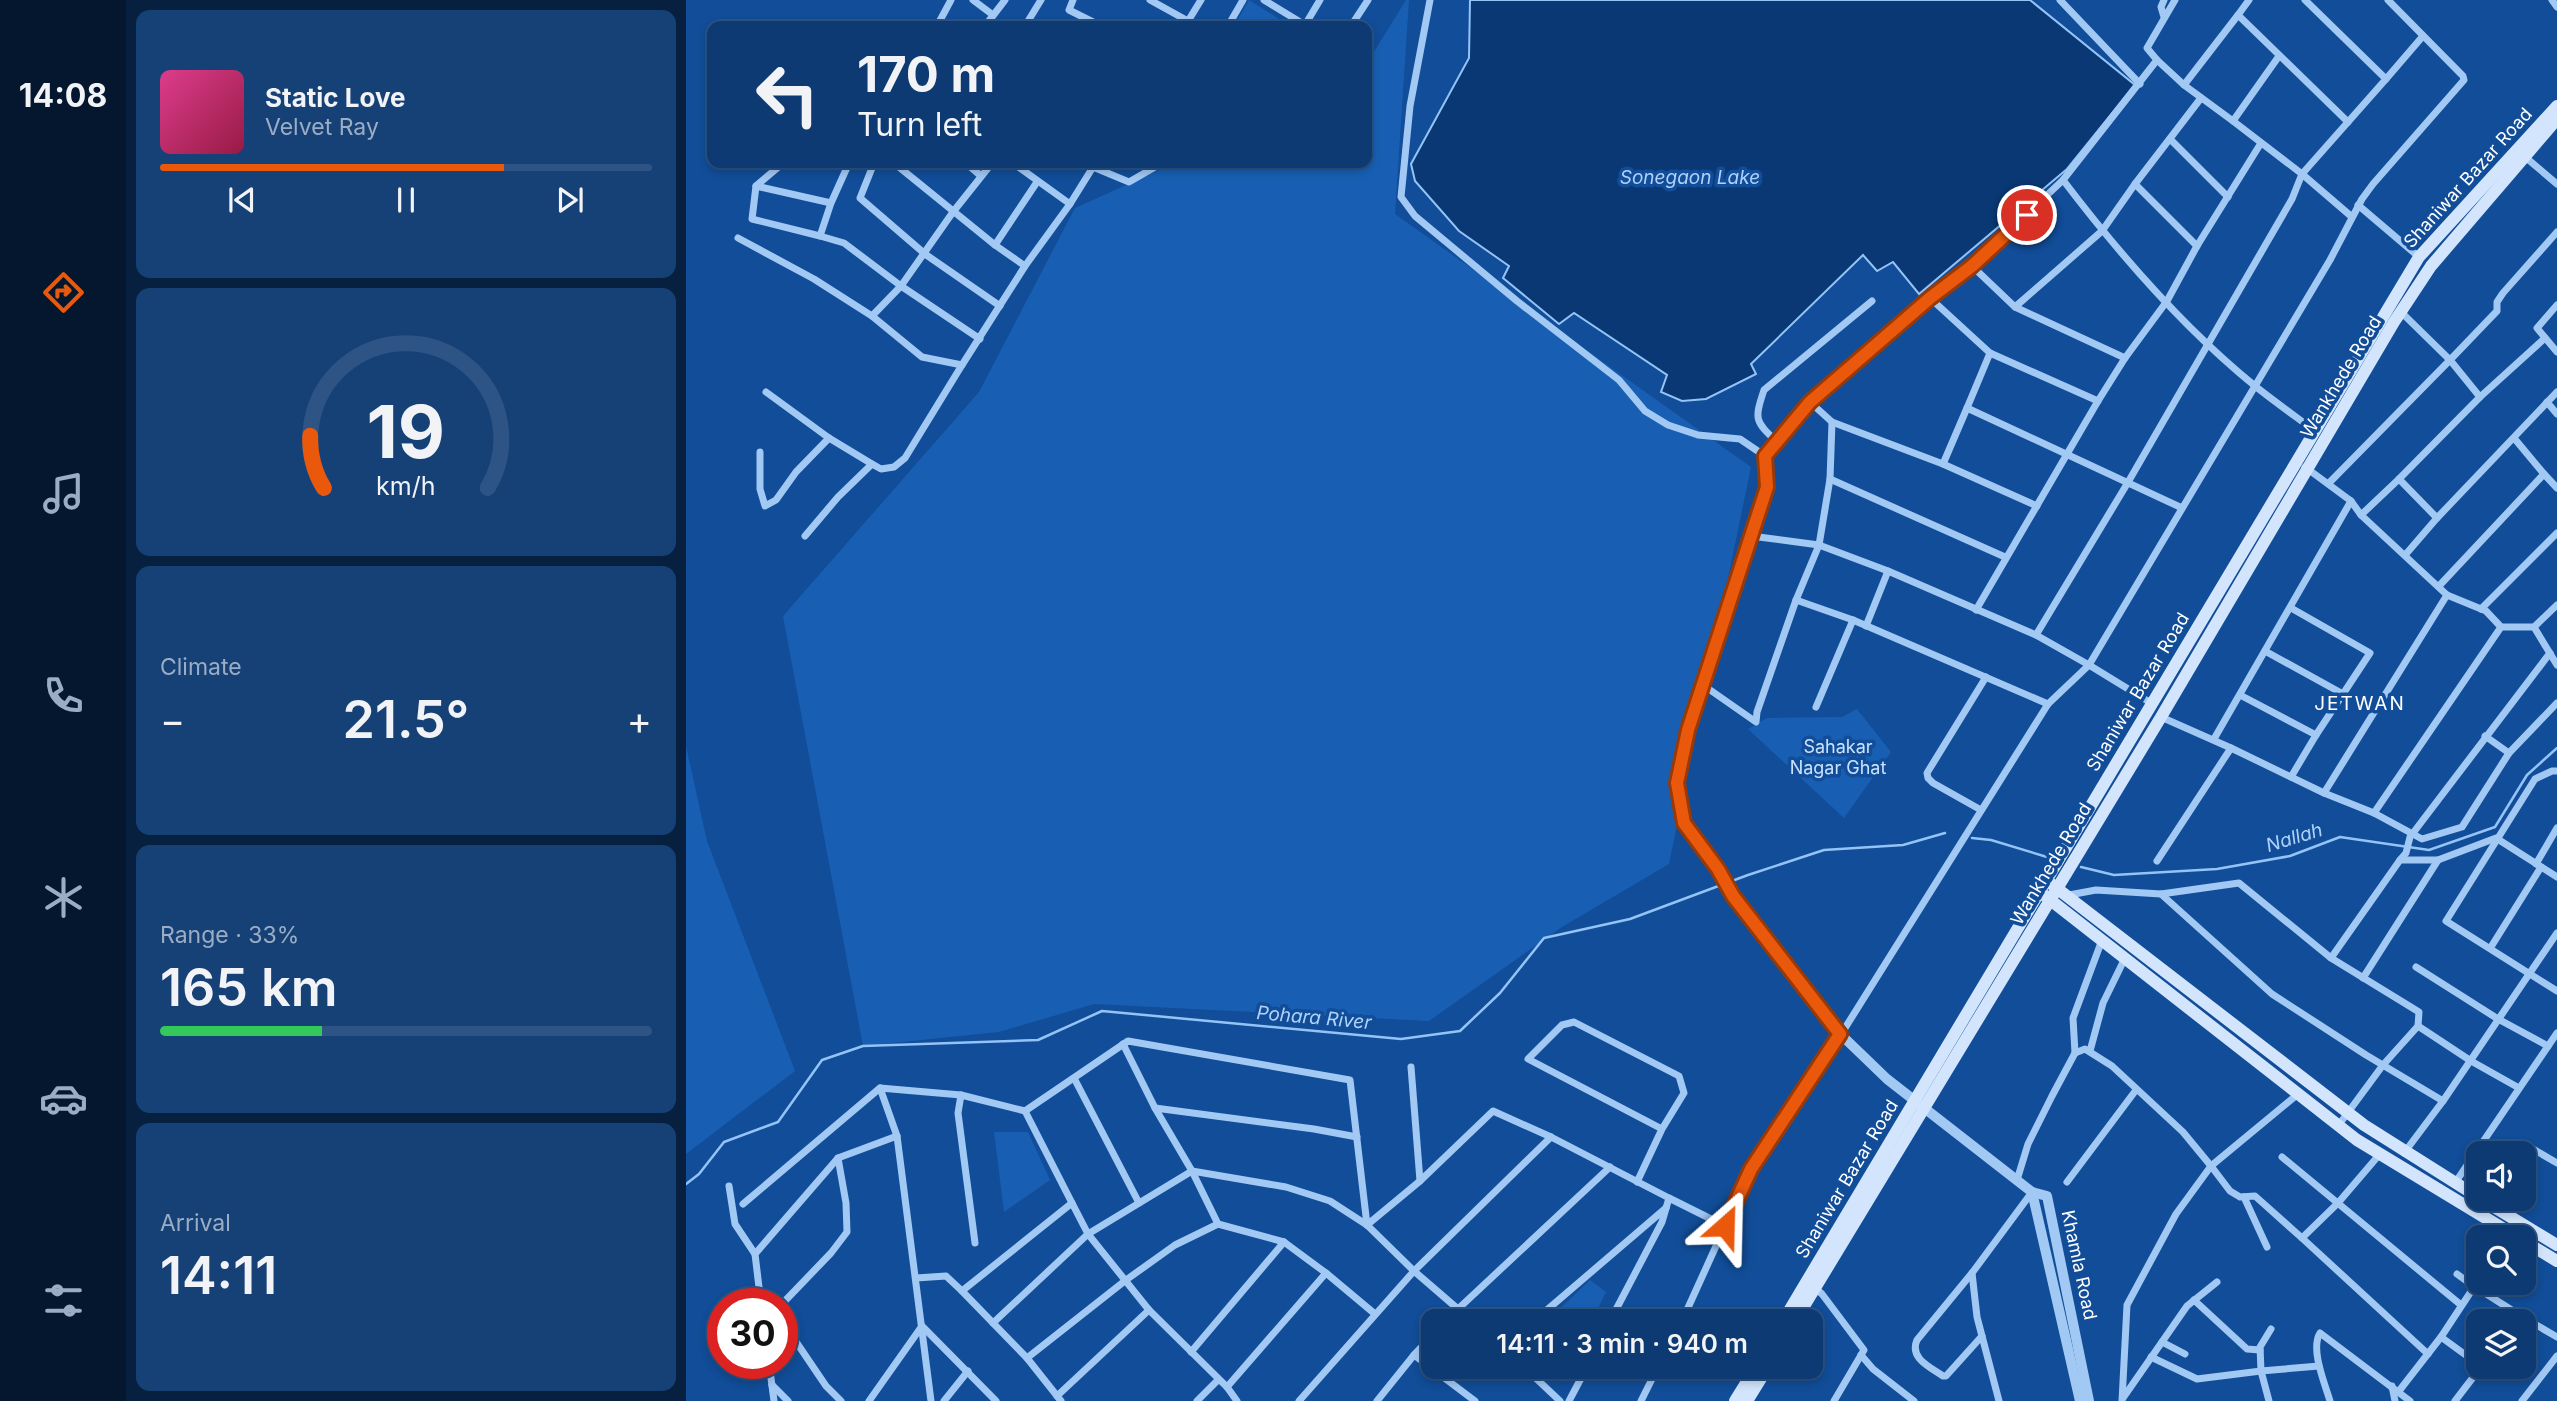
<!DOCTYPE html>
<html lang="en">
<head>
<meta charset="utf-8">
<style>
	body { margin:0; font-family:Inter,sans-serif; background:#164177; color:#f1f3f6; height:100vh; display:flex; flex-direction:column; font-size:26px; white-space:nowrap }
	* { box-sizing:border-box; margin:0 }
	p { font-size:23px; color:#9aadc4 }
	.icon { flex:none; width:38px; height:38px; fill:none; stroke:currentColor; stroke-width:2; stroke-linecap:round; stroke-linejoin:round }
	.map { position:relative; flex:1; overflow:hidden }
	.side { display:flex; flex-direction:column; gap:10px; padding:10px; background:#07203f; width:560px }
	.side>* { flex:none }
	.banner { position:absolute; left:21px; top:21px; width:665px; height:147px; border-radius:14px; box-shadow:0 4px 10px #0003,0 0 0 2px #2d5484; background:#0d3a72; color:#f1f3f6; overflow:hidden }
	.controls { position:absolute; left:1780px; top:1141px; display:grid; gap:14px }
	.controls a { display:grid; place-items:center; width:70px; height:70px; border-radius:14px; background:#0d3a72; box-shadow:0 4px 10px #0003,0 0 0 2px #2d5484; font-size:35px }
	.speed { position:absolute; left:21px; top:1288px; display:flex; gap:14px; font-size:35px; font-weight:700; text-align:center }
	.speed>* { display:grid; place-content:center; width:91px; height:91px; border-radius:50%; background:#0d3a72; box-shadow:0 4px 10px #0003,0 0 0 2px #2d5484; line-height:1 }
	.speed .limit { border:10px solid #d22; background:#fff; color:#111 }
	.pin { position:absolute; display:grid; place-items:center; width:60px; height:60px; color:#fff; margin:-30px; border:4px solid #fff; border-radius:50%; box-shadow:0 2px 7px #0007 }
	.me { position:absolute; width:77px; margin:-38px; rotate:25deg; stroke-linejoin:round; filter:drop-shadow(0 0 5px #0008) }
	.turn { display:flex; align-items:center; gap:24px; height:147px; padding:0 35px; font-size:32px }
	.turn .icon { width:91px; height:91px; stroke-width:2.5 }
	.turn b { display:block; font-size:49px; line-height:60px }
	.big { font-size:52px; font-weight:600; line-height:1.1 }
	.side .widget { flex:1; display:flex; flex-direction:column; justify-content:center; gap:10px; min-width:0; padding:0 24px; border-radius:14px; background:#164177 }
	.side .dial { align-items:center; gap:0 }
	.dial svg { height:182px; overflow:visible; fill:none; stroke:#2d5484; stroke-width:7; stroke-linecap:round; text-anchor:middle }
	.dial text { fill:#f1f3f6; stroke:none }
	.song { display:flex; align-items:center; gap:21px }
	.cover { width:84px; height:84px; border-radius:10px; background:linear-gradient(135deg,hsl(330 70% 55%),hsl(340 70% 35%)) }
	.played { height:7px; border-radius:4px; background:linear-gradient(90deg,#ea580c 70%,#2d5484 70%) }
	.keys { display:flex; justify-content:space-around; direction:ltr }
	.heat { display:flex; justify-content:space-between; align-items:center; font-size:38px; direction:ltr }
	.charge { height:10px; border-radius:5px; background:linear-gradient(90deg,#34c759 33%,#2d5484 0) }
	.trip { position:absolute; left:735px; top:1309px; width:402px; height:70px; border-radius:14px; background:#0d3a72; box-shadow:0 4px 10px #0003,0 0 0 2px #2d5484; font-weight:600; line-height:70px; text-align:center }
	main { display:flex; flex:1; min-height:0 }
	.menu { display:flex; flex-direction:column; width:126px; justify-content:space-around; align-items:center; background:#05172e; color:#9aadc4 }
	.menu .icon { width:49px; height:49px }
	.menu .selected { color:#ea580c }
	.menu b { font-size:32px; color:#f1f3f6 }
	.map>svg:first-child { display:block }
</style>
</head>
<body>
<main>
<nav class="menu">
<b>14:08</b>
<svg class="icon selected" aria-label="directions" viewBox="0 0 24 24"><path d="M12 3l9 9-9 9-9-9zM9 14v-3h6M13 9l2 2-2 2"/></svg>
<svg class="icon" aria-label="music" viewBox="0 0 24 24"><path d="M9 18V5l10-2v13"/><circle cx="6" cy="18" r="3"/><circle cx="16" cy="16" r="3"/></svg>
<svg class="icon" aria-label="phone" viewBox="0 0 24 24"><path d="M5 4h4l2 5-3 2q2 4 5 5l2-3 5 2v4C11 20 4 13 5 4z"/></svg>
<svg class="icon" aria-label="climate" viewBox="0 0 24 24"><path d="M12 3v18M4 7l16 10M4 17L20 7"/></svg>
<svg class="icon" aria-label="car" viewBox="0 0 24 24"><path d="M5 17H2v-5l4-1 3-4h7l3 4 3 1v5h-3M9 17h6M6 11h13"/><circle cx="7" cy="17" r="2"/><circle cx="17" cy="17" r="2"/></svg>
<svg class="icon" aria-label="filters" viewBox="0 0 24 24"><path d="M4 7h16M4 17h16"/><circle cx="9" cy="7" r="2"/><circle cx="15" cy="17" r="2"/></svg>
</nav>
<section class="side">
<div class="widget">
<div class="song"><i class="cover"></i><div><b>Static Love</b><p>Velvet Ray</p></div></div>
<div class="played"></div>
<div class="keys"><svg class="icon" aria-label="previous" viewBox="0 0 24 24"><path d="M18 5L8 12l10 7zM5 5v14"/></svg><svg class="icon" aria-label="pause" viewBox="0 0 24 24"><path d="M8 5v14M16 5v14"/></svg><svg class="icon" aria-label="next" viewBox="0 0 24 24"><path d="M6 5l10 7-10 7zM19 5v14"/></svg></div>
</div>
<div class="widget dial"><svg viewBox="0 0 100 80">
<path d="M14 69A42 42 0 1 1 86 69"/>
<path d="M14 69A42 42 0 0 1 8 46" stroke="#ea580c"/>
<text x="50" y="56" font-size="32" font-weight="700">19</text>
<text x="50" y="72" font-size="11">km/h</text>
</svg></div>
<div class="widget"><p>Climate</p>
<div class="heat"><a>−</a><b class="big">21.5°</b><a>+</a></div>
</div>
<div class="widget"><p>Range · 33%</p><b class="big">165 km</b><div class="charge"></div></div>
<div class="widget"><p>Arrival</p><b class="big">14:11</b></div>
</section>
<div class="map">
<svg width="1871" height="1401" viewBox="0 0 1871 1401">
	<rect width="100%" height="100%" fill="#114d98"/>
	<g fill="#185fb3">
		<path d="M563 0 604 26H548Z"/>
		<path d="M720 0H723L709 214 1065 467 983 864 876 927 743 1021 408 1004 313 1032 177 1046 97 616 293 392 389 208 489 163H681V63Z"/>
		<path d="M1171 709 1205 752 1158 818 1062 729 1081 718 1156 717Z"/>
		<path d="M0 746 21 841 109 1071 0 1154Z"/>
		<path d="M308 1132H342L364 1180 318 1212Z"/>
		<path d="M904 1280 920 1292 906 1321H861Z"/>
		<path d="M858 1367H885L877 1382Z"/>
	</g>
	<path fill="#0a3874" stroke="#94c3f7" stroke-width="2" d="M784 0H1344L1449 85 1381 169 1233 294 1207 262 1191 271 1177 255 1065 364 1070 374 1020 399 996 401 975 392 981 375 888 313 873 324 817 278 823 266 773 231 729 181 725 164 783 58Z"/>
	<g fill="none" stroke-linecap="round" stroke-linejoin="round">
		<g stroke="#94c3f7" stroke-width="2.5">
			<path d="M1286 838 1305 840 1361 857"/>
			<path d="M1395 867 1428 875 1531 869 1604 856 1654 837 1743 850 1809 827 1841 775 1871 748"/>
			<path d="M0 1184 13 1174 38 1142 92 1122 136 1060 177 1046 352 1040 416 1011 715 1039 774 1031 814 993 858 938 944 919 1062 875 1138 850 1217 845 1259 833"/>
		</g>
		<g stroke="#a2c8f4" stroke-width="7">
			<path d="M287 0 307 15"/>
			<path d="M387 0 383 10 415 26"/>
			<path d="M464 0 502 21"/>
			<path d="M578 0 619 25 617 26"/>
			<path d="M744 0 724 106 715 197 729 216 831 301 933 380 959 411 982 425 1012 435 1054 439 1079 456 1081 487 1002 730 991 783 998 823 1033 869 1047 896"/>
			<path d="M1374 0 1454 84"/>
			<path d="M1478 0 1475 7 1478 17"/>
			<path d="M1563 0 1552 15 1662 122 1700 79"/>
			<path d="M1619 0 1700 79 1737 36"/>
			<path d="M1866 0 1871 7"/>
			<path d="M1552 15 1498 85 1547 121 1593 56"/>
			<path d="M251 26 265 0"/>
			<path d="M299 26 319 0"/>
			<path d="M339 26 355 0"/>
			<path d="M499 26 515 0"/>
			<path d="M542 26 557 0"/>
			<path d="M621 26 619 25 634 0"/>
			<path d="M665 26 682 0"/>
			<path d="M1471 60 1498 85"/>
			<path d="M1662 122 1616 174 1666 217"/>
			<path d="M1484 139 1542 197"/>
			<path d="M1838 156 1871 184"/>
			<path d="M188 163 174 198 239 254 314 306"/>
			<path d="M208 163 309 245"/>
			<path d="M280 163 295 176"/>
			<path d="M410 163 407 167 443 182 476 163"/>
			<path d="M1377 180C1431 251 1500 330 1569 386 1589 402 1609 416 1629 431"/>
			<path d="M70 186 97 163"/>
			<path d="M145 203 70 186 66 219 134 236 145 203 163 163"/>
			<path d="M384 204 407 167"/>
			<path d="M1672 205 1733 257"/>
			<path d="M52 238 128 279 186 316 215 286 158 243 134 236"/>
			<path d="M1511 246 1449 184 1515 98"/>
			<path d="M339 266 309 245 351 182"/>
			<path d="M1286 266 1329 307 1416 231 1449 184"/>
			<path d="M1244 298 1304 353 1412 401"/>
			<path d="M1871 305 1851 328 1871 352"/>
			<path d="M1329 307 1439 358"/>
			<path d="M186 316 236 357 276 365 339 266 384 204 327 163"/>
			<path d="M1859 338 1794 397 1713 479 1751 518 1871 392"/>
			<path d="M294 339 215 286 267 212 306 163"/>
			<path d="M80 392 143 438 186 464 152 497 119 536"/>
			<path d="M1794 397 1764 360 1811 311V302L1817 293 1871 232"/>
			<path d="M1124 402 1244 298 1286 266 1377 180 1471 60 1461 48 1489 0"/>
			<path d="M1861 402 1871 414"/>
			<path d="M1281 408 1304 353"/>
			<path d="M1146 422 1257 464 1281 408 1496 508"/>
			<path d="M1828 438 1858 474"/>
			<path d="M1091 442C1069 421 1068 420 1078 390L1186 301"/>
			<path d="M74 452V489L79 506 90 500 110 472 143 438"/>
			<path d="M186 464 195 469 208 467 219 458 276 365"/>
			<path d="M1257 464 1351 506"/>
			<path d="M1144 479 1319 557"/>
			<path d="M1643 483 1764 360 1715 312"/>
			<path d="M1665 501 1675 515 1713 479"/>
			<path d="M1675 515 1761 595 1800 611 1815 627H1848L1871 605"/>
			<path d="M1065 536 1133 545 1144 479 1146 422 1124 402 1079 456"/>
			<path d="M1720 554 1751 518"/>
			<path d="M1753 586 1858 474 1871 488"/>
			<path d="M1110 600 1167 620 1362 704"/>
			<path d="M1605 608 1684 653 1630 735 1605 777"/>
			<path d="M1795 609 1871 533"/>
			<path d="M1290 610 1412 401 1439 358 1481 301 1511 246 1575 143"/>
			<path d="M1180 626 1202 571"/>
			<path d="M1848 627 1871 665"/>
			<path d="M1350 635 1441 484 1606 199 1616 174 1547 121"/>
			<path d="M1579 651 1657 694"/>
			<path d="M1017 685 1070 722 1071 712 1110 600 1133 545 1202 571 1350 635 1403 665 1644 260 1676 199 1687 184 1778 80 1777 76 1702 0"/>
			<path d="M1554 695 1630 735"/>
			<path d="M1130 707 1167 620"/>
			<path d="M1799 736 1823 753"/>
			<path d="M1528 739 1665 501 1619 467"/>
			<path d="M1545 748 1638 793 1688 813 1736 839 1776 827 1823 753 1871 703"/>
			<path d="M1871 771H1866L1849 779 1760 921 1871 991"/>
			<path d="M1638 793 1761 595"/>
			<path d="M1295 810 1247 783 1242 778 1241 773 1300 677"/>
			<path d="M1688 813 1815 627"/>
			<path d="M1714 860 1720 853 1724 837 1864 653"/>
			<path d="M1471 861 1545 748 1475 717"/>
			<path d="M1850 864 1871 828"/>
			<path d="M1475 894 1553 883 1645 958 1733 1012 1732 1026"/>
			<path d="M1383 895 1410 890 1475 894 1586 994 1680 1055 1757 1101 1718 1153"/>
			<path d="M1805 947 1855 867"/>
			<path d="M1645 958 1714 860H1752"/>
			<path d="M1730 967 1812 1019 1862 1046"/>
			<path d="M1677 978 1752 860 1810 838 1871 877"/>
			<path d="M437 1044 469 1108"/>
			<path d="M1404 1051 1417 1003 1439 958"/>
			<path d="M1389 1053 1387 1018 1416 940"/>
			<path d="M725 1067 734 1181 807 1111 865 1137 983 1198"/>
			<path d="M388 1078 453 1203"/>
			<path d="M275 1095 272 1113 289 1243"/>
			<path d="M1757 1101 1871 933"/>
			<path d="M339 1111 386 1203"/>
			<path d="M1652 1126 1697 1065 1732 1026 1785 1061 1833 1088"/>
			<path d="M1847 1149 1871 1163"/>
			<path d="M1693 1155 1652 1203 1616 1238 1742 1354"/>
			<path d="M1596 1157 1775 1305"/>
			<path d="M1331 1180 1342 1144 1366 1096 1389 1053 1399 1049 1426 1066 1497 1132 1525 1166 1612 1094"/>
			<path d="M951 1182 976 1129 842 1059 876 1025 888 1022 993 1076 998 1093 976 1129"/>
			<path d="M1381 1182 1450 1090"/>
			<path d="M1769 1183 1871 1033"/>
			<path d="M43 1186 49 1224 69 1254"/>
			<path d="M1558 1197 1581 1247"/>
			<path d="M57 1204 194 1088"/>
			<path d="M640 1273 598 1242 532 1224 506 1171 469 1108 628 1129 671 1137"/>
			<path d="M1286 1273 1231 1340C1223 1358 1244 1367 1257 1376H1260L1296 1336"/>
			<path d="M1771 1274 1790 1288"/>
			<path d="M230 1278 260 1276 276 1291"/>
			<path d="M1129 1288 1136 1294 1178 1350 1148 1401"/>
			<path d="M1508 1300 1561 1349 1574 1350"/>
			<path d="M75 1304 69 1254 152 1158 211 1136"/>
			<path d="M96 1304 145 1253 161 1232 160 1203 152 1158"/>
			<path d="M96 1321 140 1386 155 1401"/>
			<path d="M786 1321 772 1309 924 1167"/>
			<path d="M848 1321 980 1208"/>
			<path d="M924 1321 976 1222 983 1198 1039 1226"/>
			<path d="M996 1321 1065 1169 1139 1060 1362 704 1403 665 1465 703"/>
			<path d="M1830 1321 1835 1316 1871 1337"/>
			<path d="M307 1323 402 1234 506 1171 600 1187 644 1201 681 1225 728 1271 772 1309 761 1321"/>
			<path d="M1755 1337 1792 1364"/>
			<path d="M1476 1342 1499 1354"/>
			<path d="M505 1352 598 1242"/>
			<path d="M728 1355 789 1401"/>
			<path d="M1175 1355 1187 1369 1228 1401"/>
			<path d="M1465 1357 1511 1379 1575 1371 1574 1347 1585 1329"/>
			<path d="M341 1358 440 1280 489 1245 532 1224"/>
			<path d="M83 1363 88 1401"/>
			<path d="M838 1367 874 1401"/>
			<path d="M86 1385 102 1401"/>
			<path d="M1706 1386 1709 1401"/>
			<path d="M541 1387 640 1273 689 1314"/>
			<path d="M1713 1391 1755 1337 1786 1290 1791 1288 1835 1316"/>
			<path d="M371 1396 463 1310"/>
			<path d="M1437 1398 1501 1306 1531 1282"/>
			<path d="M183 1401 236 1326 310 1401"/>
			<path d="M245 1401 211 1136 194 1088 275 1095 339 1111 442 1041 664 1080 681 1225 734 1181"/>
			<path d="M258 1401 282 1371"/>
			<path d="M375 1401 341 1358 276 1291 386 1203 402 1234 463 1310 541 1387 551 1401"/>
			<path d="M511 1401 532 1380"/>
			<path d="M613 1401 728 1271 865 1137"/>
			<path d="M691 1401 728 1355 747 1335"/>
			<path d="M883 1401 901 1367"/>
			<path d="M955 1401 972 1367"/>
			<path d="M1313 1401 1291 1317 1286 1273 1346 1192"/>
			<path d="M1436 1401 1441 1305 1490 1214 1525 1166 1544 1191 1554 1197 1569 1196 1616 1238"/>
			<path d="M1583 1401 1575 1371 1633 1366"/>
			<path d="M1644 1401C1639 1384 1624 1349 1634 1333L1724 1401"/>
			<path d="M1769 1401 1795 1367"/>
			<path d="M1836 1401 1871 1356"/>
		</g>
		<g stroke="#a2c8f4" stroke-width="10">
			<path d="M1047 896 1146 1026 1201 1079 1346 1192 1361 1196 1403 1401"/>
			<path d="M1346 1192 1394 1401"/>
		</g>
		<g stroke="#d2e5fd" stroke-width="12">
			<path d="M1364 883 1678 1125 1792 1197"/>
			<path d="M1358 895 1671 1140 1831 1237"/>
			<path d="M1795 1199 1871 1245"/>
			<path d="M1838 1241 1871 1261"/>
			<path d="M1097 1321 1733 257 1871 106"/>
			<path d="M1109 1321 1475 717 1708 322 1745 266 1871 119"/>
			<path d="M1049 1401 1070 1367"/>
			<path d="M1061 1401 1082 1367"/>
		</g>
	</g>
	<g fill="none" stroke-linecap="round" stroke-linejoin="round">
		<g stroke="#983908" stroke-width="18">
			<path id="route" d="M1039 1226 1065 1169 1154 1034 1047 896 1032 869 998 823 991 783 1002 730 1081 487 1079 456 1124 402 1244 298 1286 266 1341 215"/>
		</g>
		<use href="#route" stroke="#ea580c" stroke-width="12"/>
	</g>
	<g text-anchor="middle" stroke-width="7" stroke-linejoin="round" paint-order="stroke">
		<g font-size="18" fill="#fff" stroke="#114d98">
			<text transform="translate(1782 178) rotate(-48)" y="6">Shaniwar Bazar Road</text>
			<text transform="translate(1655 377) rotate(-59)" y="6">Wankhede Road</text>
			<text transform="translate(1452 692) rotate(-59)" y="6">Shaniwar Bazar Road</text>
			<text transform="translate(1365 864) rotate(-59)" y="6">Wankhede Road</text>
			<text transform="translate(1161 1179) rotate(-59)" y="6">Shaniwar Bazar Road</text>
			<text transform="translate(1393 1265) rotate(78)" y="6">Khamla Road</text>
		</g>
		<g font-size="18" fill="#cae2fe" stroke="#114d98">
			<text x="1152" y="753">Sahakar<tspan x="1152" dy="21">Nagar Ghat</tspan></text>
		</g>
		<g font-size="19" font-style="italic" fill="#afd2fb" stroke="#114d98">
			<text x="1004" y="184">Sonegaon Lake</text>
			<text transform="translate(1608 837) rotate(-17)" y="7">Nallah</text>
			<text transform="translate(628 1017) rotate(5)" y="7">Pohara River</text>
		</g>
		<g font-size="19" letter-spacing="2" fill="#fff" stroke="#114d98">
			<text x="1674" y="710">JETWAN</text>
		</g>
	</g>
</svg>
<div class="controls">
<a><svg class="icon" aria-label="sound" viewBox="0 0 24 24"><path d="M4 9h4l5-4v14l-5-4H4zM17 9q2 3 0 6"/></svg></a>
<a><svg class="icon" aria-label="search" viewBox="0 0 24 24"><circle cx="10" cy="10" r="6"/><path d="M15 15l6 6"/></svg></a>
<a><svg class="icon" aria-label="layers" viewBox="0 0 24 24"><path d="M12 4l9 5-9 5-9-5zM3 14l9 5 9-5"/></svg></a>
</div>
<div class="speed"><div class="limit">30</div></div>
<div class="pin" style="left:1341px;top:215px;background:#d93025"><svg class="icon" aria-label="arrive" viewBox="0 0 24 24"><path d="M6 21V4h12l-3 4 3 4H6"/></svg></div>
<svg class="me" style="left:1039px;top:1226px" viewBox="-20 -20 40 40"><path d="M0-17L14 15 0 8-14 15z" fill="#ea580c" stroke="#fff" stroke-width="4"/></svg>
<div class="trip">14:11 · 3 min · 940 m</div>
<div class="banner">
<div class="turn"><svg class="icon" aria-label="left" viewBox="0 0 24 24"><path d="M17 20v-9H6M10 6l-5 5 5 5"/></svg><div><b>170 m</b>Turn left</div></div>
</div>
</div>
</main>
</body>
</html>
